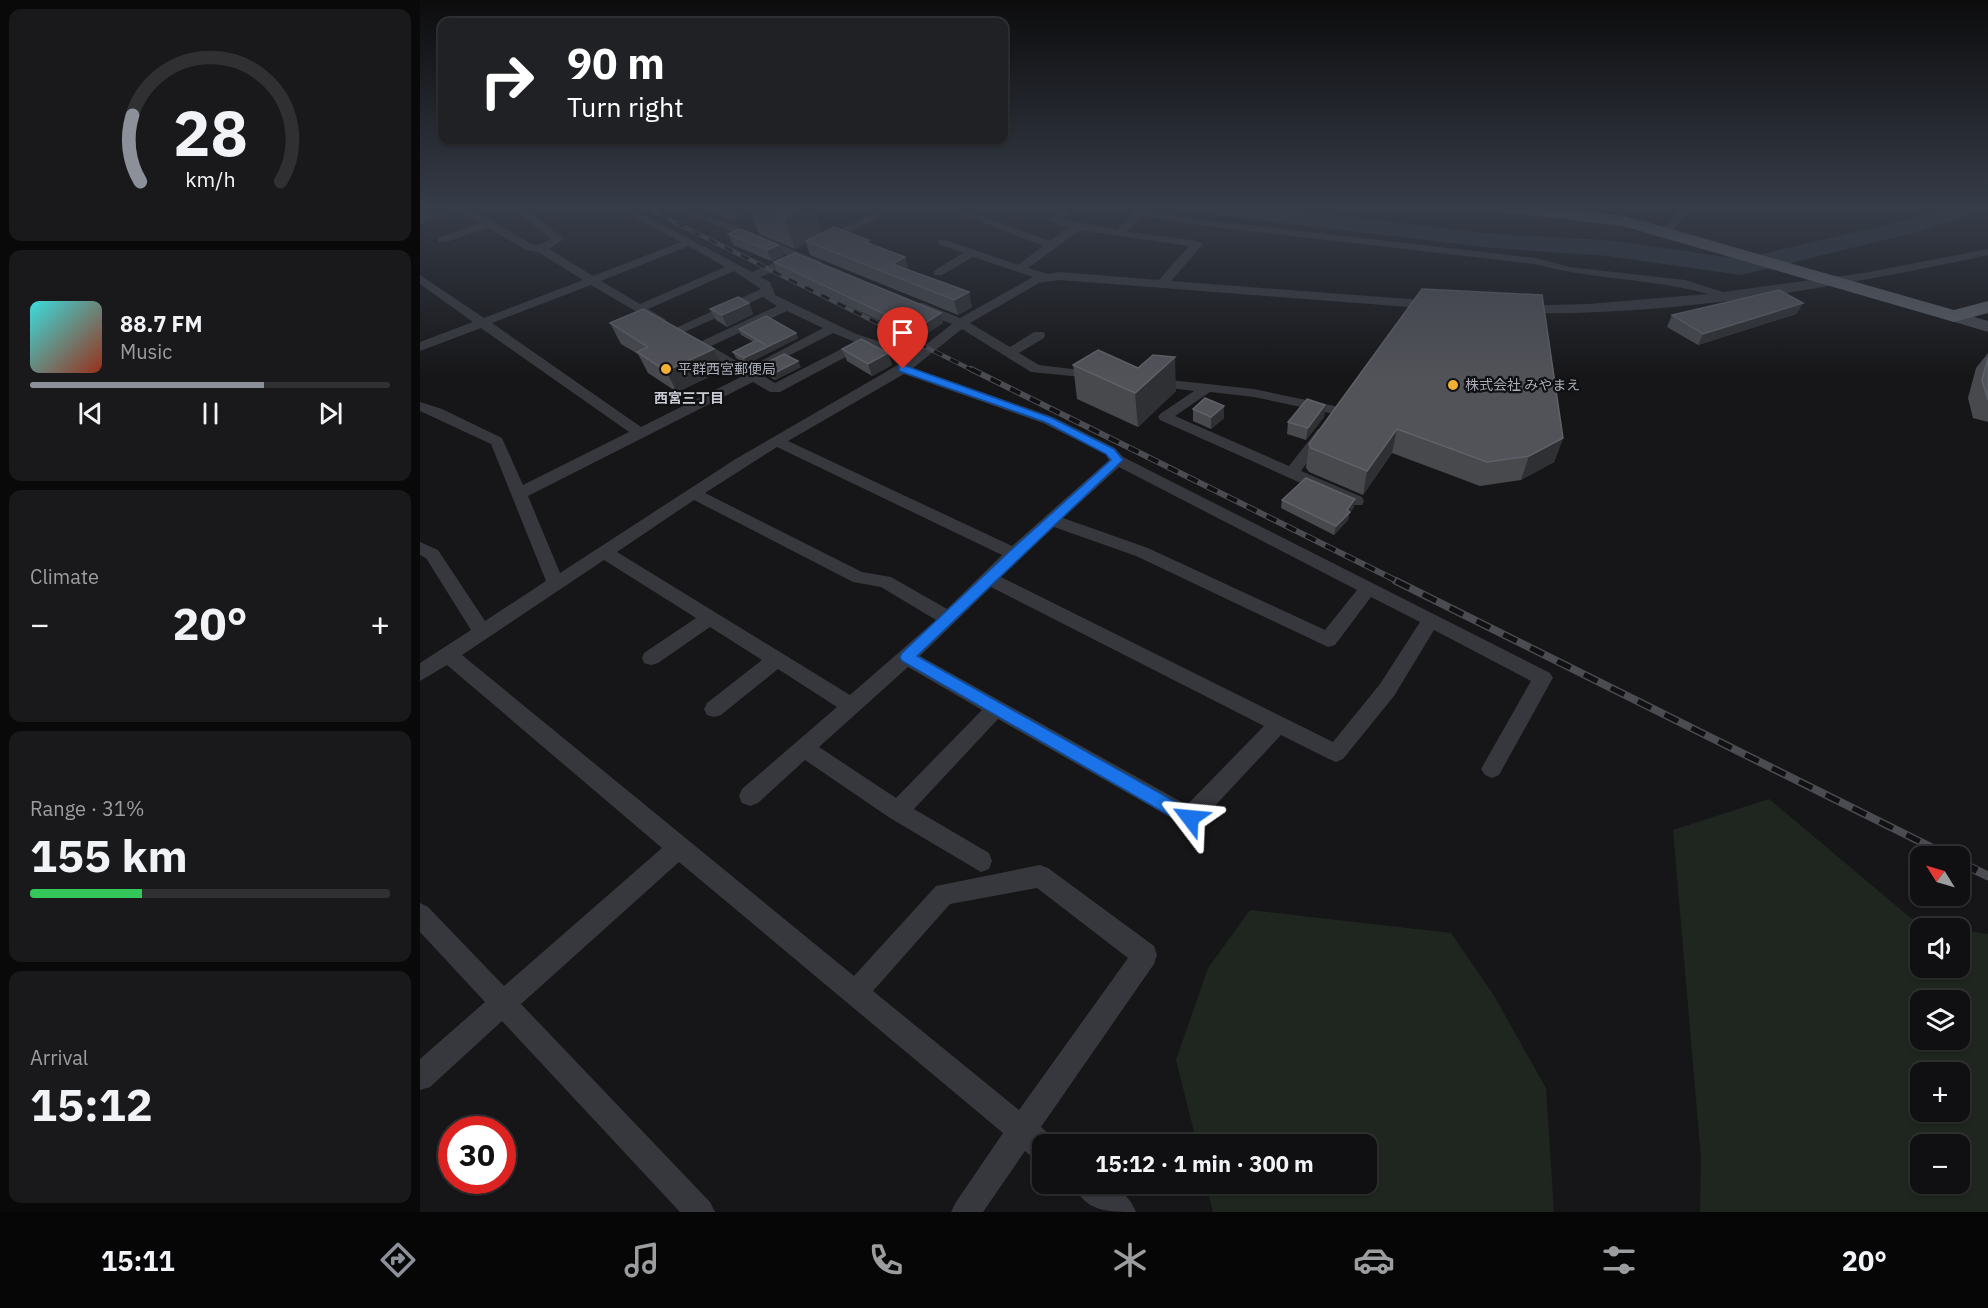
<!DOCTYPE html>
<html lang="en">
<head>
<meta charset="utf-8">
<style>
	body { margin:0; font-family:"IBM Plex Sans","Noto Sans JP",sans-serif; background:#19191b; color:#f1f3f6; height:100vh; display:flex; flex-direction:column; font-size:22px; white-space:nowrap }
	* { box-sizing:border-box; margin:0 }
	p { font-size:20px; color:#9c9d9f }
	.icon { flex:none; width:33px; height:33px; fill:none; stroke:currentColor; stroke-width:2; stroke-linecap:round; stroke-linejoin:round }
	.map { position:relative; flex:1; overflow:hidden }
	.panel { display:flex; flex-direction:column; gap:9px; padding:9px; background:#09090a; width:420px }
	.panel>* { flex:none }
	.guide { position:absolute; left:18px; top:18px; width:570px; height:126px; border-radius:12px; box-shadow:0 2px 4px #0004,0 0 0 2px #303032; background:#202124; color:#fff; overflow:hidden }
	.needle { width:39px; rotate:307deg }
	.tools { position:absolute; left:1490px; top:846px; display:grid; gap:12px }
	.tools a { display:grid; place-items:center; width:60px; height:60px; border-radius:12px; background:#101012; box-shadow:0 2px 4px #0004,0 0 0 2px #303032; font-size:30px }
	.speed { position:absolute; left:18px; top:1116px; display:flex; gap:12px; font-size:30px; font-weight:700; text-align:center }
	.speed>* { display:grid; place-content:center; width:78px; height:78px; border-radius:50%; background:#101012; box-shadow:0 2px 4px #0004,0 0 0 2px #303032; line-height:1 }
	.speed .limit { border:9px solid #d22; background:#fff; color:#111 }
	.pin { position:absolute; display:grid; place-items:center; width:51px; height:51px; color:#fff; margin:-62px -26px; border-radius:50% 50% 50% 0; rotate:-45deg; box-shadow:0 0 6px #0007 }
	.pin .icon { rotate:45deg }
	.me { position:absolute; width:66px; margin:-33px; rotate:299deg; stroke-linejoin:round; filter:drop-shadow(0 0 4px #0008) }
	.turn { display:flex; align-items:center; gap:21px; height:126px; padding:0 30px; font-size:27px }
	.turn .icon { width:78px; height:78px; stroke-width:2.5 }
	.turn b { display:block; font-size:42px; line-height:51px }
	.big { font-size:45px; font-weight:700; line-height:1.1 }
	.panel .widget { flex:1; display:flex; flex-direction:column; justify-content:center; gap:9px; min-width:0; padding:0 21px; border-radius:12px; background:#19191b }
	.panel .dial { align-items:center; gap:0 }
	.dial svg { height:156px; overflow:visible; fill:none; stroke:#303032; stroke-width:7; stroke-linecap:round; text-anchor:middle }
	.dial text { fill:#f1f3f6; stroke:none }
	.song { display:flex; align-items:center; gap:18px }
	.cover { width:72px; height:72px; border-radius:9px; background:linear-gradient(135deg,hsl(180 70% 55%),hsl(10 70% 35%)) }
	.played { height:6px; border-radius:3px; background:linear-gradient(90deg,#8c9099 65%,#303032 65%) }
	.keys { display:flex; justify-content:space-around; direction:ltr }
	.heat { display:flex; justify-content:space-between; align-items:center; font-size:33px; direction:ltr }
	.charge { height:9px; border-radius:4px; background:linear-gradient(90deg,#34c759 31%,#303032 0) }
	.trip { position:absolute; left:612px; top:1134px; width:345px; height:60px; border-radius:12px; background:#101012; box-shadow:0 2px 4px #0004,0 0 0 2px #303032; font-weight:700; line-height:60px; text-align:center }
	.tab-bar { display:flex; height:96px; justify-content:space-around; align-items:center; background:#060607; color:#9c9d9f }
	.tab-bar .icon { width:42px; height:42px }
	.tab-bar .active { color:#8c9099 }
	.tab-bar b { font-size:27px; color:#f1f3f6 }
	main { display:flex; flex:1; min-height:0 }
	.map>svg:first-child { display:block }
</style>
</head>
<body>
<main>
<section class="panel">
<div class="widget dial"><svg viewBox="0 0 100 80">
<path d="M14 69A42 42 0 1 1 86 69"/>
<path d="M14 69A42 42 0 0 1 10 35" stroke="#8c9099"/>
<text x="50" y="56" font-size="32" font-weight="700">28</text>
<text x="50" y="72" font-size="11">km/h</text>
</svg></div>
<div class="widget">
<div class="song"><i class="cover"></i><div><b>88.7 FM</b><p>Music</p></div></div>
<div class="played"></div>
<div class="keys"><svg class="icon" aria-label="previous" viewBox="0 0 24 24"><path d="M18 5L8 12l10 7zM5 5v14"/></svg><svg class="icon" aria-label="pause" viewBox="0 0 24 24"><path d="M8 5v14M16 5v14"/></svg><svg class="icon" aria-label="next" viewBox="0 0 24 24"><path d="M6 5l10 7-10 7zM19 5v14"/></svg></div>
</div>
<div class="widget"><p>Climate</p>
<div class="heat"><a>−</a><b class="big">20°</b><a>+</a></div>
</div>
<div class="widget"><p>Range · 31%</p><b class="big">155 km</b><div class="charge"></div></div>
<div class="widget"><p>Arrival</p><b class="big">15:12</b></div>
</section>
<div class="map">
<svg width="1568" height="1212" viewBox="0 0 1568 1212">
	<rect width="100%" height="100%" fill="#161618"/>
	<g fill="#1e261f" fill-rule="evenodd">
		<path d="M1349 799 1498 924 1529 928H1500V968H1539V930L1568 934V1212H1280L1281 1158 1253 830ZM1500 1000H1539V1040H1500ZM1500 1072H1539V1112H1500ZM1500 1144H1539V1184H1500Z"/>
		<path d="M830 910 1031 933 1073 994 1126 1088 1134 1212H793L786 1184H946V1144H777L756 1060 788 968Z"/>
	</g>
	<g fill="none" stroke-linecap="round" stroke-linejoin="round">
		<path fill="#2c353c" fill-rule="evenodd" d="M773 207H847L1073 234 1187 240 1321 259 1486 220 1527 207H1563L1559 212 1502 231 1321 275 1187 256 1073 248 785 214 777 212Z"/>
		<g fill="#37383d" fill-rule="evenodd">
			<path d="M28 207H48L113 245H119L131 239 91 207H103L144 239 129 249 173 276 261 242 195 207H209L332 272 369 256 253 207H268L400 261 402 263 396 266 379 260 340 277 350 282 355 295 436 334 495 353 532 324 495 309 493 306 495 303H503L540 318 613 277 553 257 522 275H514V271L543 253 518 244V240H526L598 265 623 246 523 207H538L630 241 649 227 629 222V218L637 213 625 207 649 210V214L642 219 697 230 716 210 720 209 784 220 1115 258 1149 267 1265 280 1303 292 1444 273 1568 249V255C1419 287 1251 317 1099 313L1093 309 1095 306 1168 304 1288 294C1231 278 1171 280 1115 264L784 226 722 216 707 232 777 241 783 244 751 281 1015 301 1021 305 1015 309 640 280 619 283 550 323 590 347 614 332H624L625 335 624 338 599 353 619 365 677 372 682 373 684 376 682 379 611 372 542 329 493 368 633 417 695 448 703 457 1130 673 1133 678 1130 683 1079 775 1072 778 1065 775 1061 769 1111 681 1014 630 974 696 923 759 916 762 909 759 861 735 777 825 769 828 578 719 494 809 569 853 572 861 569 869 561 872 470 818 385 760 338 803 330 806 322 803 319 796 322 789 417 707 358 669 301 715 294 717 287 715 284 709 287 703 342 660 290 627 238 663 231 665 224 663 222 658 224 653 276 618 184 560 42 655 434 976 516 886 620 865 628 868 734 946 737 955 734 964 621 1127 632 1137 635 1144H622V1161L612 1157 605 1151 563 1212H531L536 1202 583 1133 259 862 101 1004 290 1202 295 1212H260L82 1021 10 1087 0 1090V1059L65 1002 0 932V903L8 907 84 986 242 848 27 665 0 681V663L51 630 6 558 0 555V542L18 550 65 621 126 581 71 444 0 411V402L22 409 82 438 103 485 209 432 61 328 0 351V342L53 322 0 284V275L64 318 163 280 118 252 106 250 68 228 26 242H18V238L60 223 38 210 0 224V217ZM660 230 769 246 739 280 640 272 628 274 608 268ZM269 246 305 267 220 304 181 281ZM314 271 341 289 249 331 255 335 260 334 343 297 357 306 282 341 275 338 269 342 323 376 221 427 72 323 171 285 241 326 245 325 247 322 245 319 228 309ZM367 311 403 328 328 368 291 346ZM413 333 435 342 355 383 337 372ZM448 345 488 359 314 460 140 573 108 496 333 382 350 392H360ZM484 374 623 423 685 454 689 460 592 546 368 441ZM357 447 582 555 527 609 471 577 442 572 285 493ZM699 467 937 590 905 630 728 548 643 518ZM274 500 433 582 461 587 516 620 430 695 197 552ZM634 527 716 556 908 647 915 645 951 597 1000 622 960 684 913 742 581 577ZM571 587 844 726 767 805 500 656ZM488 667 562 710 476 798 399 747ZM617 888 708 958 599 1110 453 991 530 904Z"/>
			<path d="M464 207H478L406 244H398L396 242Z"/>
			<path d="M1261 207H1272L1250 234H1242V230Z"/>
			<path d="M731 378 834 389 924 408 926 411 924 414 919 415 834 397 790 392 755 416 869 466 898 429H908L910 432 881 471 942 497 944 501 942 505H930L740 420 738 417 740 414 774 391 726 385 724 382Z"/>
			<path d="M653 1184C680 1181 704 1183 716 1212 687 1212 666 1212 653 1184Z"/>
		</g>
		<path fill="#45474d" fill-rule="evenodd" d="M1534 311 1568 321V332L1528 320 1525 316 1528 312Z"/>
		<path fill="#5b5e65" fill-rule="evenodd" d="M1074 207H1140L1205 216 1534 310 1568 301V313L1534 322 1203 226 1083 212Z"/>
		<g stroke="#4a4c52" stroke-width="4.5">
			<path id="rail-far3" d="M224 207 554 371"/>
		</g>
		<g stroke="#4a4c52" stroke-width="6">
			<path id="rail-far2" d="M551 369 979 582"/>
		</g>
		<g stroke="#4a4c52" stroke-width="8">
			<path id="rail-far1" d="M976 581 1529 856"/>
		</g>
		<g stroke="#4a4c52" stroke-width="9">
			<path id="rail" d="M1539 862 1568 876"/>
		</g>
		<use href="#rail-far3" stroke="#111113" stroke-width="3" stroke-dasharray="9" stroke-linecap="butt"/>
		<use href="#rail-far2" stroke="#111113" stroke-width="4" stroke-dasharray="11" stroke-linecap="butt"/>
		<use href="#rail-far1" stroke="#111113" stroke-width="5" stroke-dasharray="15" stroke-linecap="butt"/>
		<use href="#rail" stroke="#111113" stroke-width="7" stroke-dasharray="20" stroke-linecap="butt"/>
	</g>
	<g fill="#47494d">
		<path d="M276 207H394L402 233 449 240 451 245 485 257 489 271 552 307 538 315 390 255 386 243 375 249 339 234 330 213 315 220Z"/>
		<path d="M434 207H456L447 211Z"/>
		<path d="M308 234 359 245 363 256 351 261 313 245Z"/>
		<path d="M354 262 521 313 523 323 498 339 357 272Z"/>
		<path d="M1002 289 1143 438 1134 462 1101 480 1060 486 972 453 943 495 889 472 886 468 889 444Z"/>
		<path d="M329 303 333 314 307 327 296 320 290 309Z"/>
		<path d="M1383 303 1376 314 1278 345 1247 327 1252 315Z"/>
		<path d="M190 323 294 349 304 370 257 392 228 373 218 354 201 344Z"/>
		<path d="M319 329 376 333 378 338 327 364 316 358 313 352 334 342 321 335Z"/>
		<path d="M422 349 468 353 472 365 452 376 427 361Z"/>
		<path d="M1568 353V422L1553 418 1548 398 1556 368Z"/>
		<path d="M653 365 756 391 718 427 657 399Z"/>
		<path d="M339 366 381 367 355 380 342 372Z"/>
		<path d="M905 405 904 417 886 440 867 434 868 422Z"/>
		<path d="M773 409 804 418 791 429 773 421Z"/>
		<path d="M862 500 934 507 929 514 928 520 914 535 861 508Z"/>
	</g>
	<g fill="#2f3033">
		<path d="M319 207H328L330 213 315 220 311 211Z"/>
		<path d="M386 207H394L403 235 386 241V243L375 249 364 218Z"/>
		<path d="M446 207H456L447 211Z"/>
		<path d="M359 245 363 256 351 261 347 250Z"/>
		<path d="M485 257 489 271 472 264Z"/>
		<path d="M549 292 552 307 538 315 534 300Z"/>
		<path d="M329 303 333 314 307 327 302 315Z"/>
		<path d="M1383 303 1376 314 1278 345 1283 334Z"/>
		<path d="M521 313 523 323 498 339 496 329Z"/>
		<path d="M376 333 378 338 327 364 324 358Z"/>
		<path d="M294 349 304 370 257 392 246 371Z"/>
		<path d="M468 353 472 365 452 376 448 364Z"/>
		<path d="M755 357 756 391 718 427 715 393Z"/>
		<path d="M378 361 381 367 355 380 353 374Z"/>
		<path d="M905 405 904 417 886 440 888 428Z"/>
		<path d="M804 406V418L791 429V417Z"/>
		<path d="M977 429 972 453 943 495 947 471Z"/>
		<path d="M1143 438 1134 462 1101 480 1109 456Z"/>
		<path d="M935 499 934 507 929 514 928 520 914 535 916 526Z"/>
	</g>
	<g fill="#525359" stroke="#5f6168" stroke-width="1.5">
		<path d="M300 207H319L311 211Z"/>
		<path d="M338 207H386L364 218Z"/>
		<path d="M414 227 449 240 445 242 485 257 472 264 549 292 534 300 386 241Z"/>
		<path d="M320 229 359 245 347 250 308 234Z"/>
		<path d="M375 253 521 313 496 329 354 262Z"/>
		<path d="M1002 289 1122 295 1143 438 1109 456 1067 462 977 429 947 471 891 448 889 444Z"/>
		<path d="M1359 290 1383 303 1283 334 1252 315Z"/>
		<path d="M318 297 329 303 302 315 290 309Z"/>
		<path d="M223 309 294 349 246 371 217 352 228 347 190 323Z"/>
		<path d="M346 316 376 333 324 358 313 352 337 340 346 345 319 329Z"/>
		<path d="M441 339 468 353 448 364 422 349Z"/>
		<path d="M678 350 718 368 733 355 755 357 715 393 653 365Z"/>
		<path d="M364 354 378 361 353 374 339 366Z"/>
		<path d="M1568 358V400L1562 380Z"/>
		<path d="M785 398 804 406 791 417 773 409Z"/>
		<path d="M887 399 905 405 888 428 868 422Z"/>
		<path d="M886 478 935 499 927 510 930 512 916 526 862 500Z"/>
	</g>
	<linearGradient id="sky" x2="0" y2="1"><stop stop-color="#0c0c0d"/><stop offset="0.55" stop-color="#363c48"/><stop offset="1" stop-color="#363c48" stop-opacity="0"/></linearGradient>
	<rect width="1568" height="377" fill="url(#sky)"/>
	<path fill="#1a73e8" stroke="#114b97" stroke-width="1.5" d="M483 365 632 418 694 449 703 460 497 656 775 813 778 818 775 824 770 826 764 824 482 661 480 657 482 653 590 551 691 460 686 454 625 422 479 371V366Z"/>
	<g fill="#f2b134" stroke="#111113" stroke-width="2">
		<circle cx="246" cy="369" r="6"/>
		<circle cx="1033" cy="385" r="6"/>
	</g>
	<g text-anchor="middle" stroke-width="4.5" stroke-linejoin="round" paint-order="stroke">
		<g font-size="14" fill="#a8adb8" stroke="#111113" text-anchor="start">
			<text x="258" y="374">平群西宮郵便局</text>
			<text x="1045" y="390">株式会社 みやまえ</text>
		</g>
		<g font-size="14" font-weight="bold" fill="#c9ccd4" stroke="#111113">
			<text x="269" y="403">西宮三丁目</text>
		</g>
	</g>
</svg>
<div class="tools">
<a><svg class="needle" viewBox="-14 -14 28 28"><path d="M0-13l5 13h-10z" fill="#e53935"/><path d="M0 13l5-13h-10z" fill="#9c9d9f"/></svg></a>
<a><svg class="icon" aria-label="sound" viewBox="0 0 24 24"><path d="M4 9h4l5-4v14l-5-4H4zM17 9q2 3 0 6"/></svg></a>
<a><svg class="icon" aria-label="layers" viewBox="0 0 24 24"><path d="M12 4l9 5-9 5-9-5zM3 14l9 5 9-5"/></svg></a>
<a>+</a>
<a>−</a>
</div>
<div class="speed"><div class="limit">30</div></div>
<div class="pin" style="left:483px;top:369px;background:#d93025"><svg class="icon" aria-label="arrive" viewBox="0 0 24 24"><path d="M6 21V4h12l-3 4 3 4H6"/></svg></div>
<svg class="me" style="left:770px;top:818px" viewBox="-20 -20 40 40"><path d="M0-17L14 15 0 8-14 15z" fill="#1a73e8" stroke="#fff" stroke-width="4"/></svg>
<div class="trip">15:12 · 1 min · 300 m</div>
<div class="guide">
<div class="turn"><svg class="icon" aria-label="right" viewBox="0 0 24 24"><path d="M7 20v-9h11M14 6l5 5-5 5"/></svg><div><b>90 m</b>Turn right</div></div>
</div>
</div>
</main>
<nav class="tab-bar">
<b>15:11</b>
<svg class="icon active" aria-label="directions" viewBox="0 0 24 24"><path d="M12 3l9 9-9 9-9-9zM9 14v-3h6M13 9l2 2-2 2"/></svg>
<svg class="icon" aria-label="music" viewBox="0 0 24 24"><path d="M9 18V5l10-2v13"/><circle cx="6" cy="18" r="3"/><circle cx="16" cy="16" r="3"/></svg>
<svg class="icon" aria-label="phone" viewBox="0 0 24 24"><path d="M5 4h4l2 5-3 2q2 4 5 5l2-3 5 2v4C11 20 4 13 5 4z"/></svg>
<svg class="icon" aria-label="climate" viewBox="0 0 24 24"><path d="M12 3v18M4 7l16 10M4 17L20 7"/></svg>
<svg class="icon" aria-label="car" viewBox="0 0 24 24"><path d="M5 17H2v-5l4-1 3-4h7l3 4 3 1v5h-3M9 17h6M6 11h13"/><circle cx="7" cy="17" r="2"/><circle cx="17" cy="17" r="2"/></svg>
<svg class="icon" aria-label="filters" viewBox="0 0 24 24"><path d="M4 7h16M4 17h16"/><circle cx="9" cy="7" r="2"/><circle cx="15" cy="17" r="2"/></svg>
<b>20°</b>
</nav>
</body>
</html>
